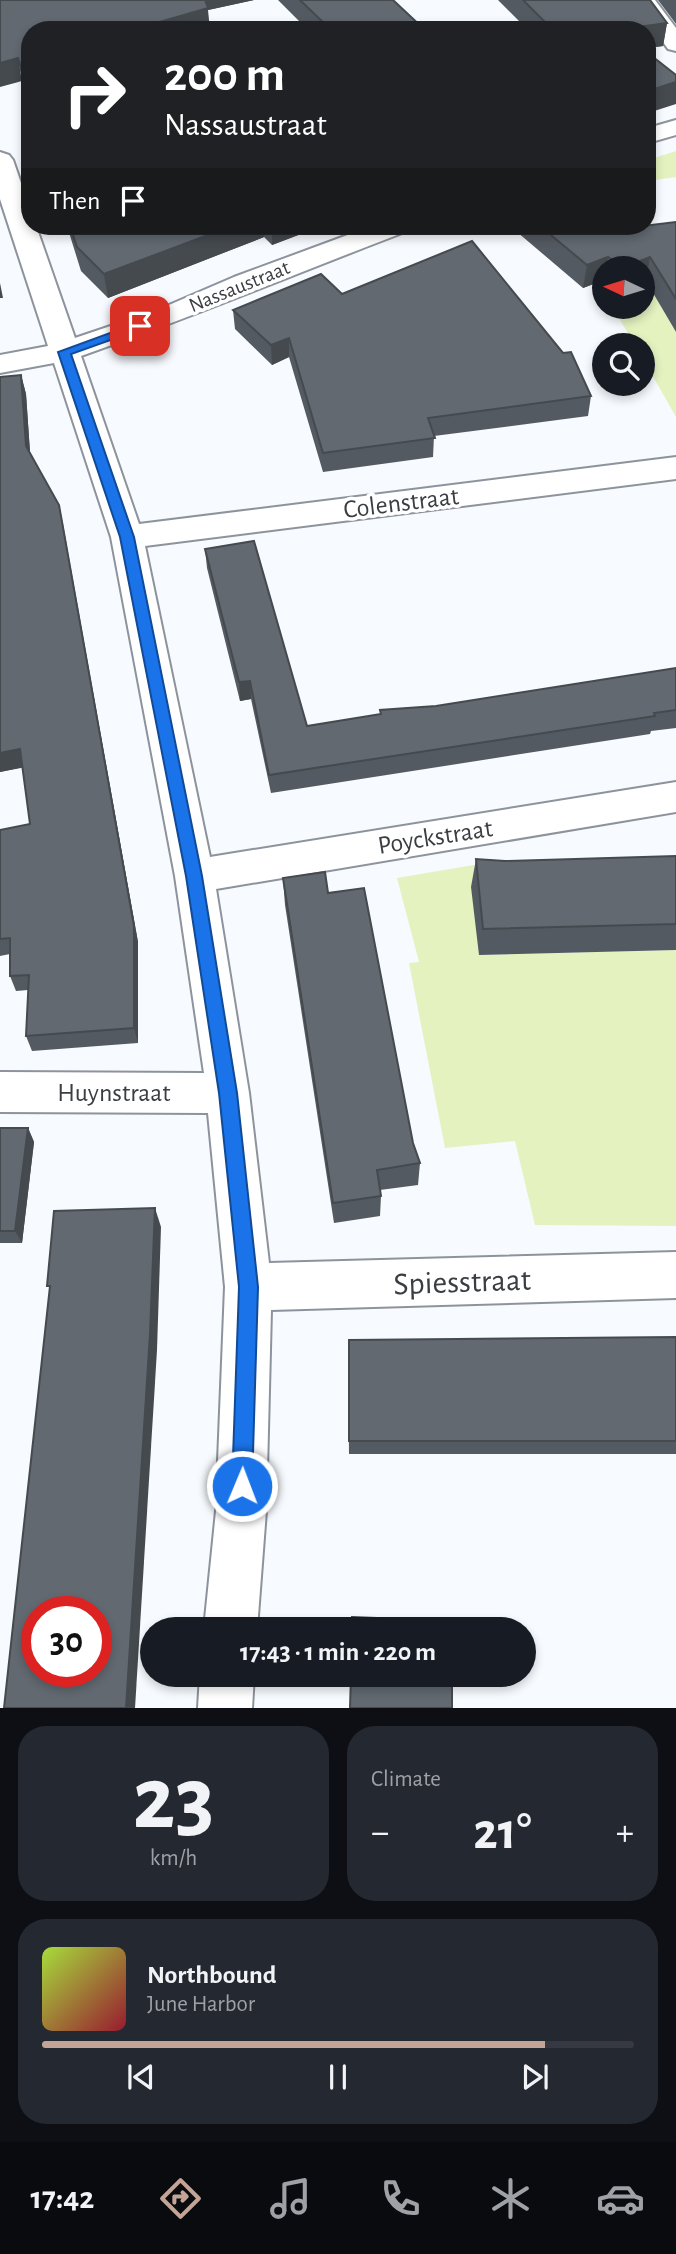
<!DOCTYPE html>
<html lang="en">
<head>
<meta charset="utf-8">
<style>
	body { margin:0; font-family:"Alegreya Sans",sans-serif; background:#242831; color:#f1f3f6; height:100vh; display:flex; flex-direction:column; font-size:26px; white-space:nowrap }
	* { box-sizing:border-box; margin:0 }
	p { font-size:23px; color:#9ea1a6 }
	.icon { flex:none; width:38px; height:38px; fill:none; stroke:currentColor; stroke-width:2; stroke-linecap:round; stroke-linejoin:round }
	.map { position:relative; height:1708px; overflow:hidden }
	.panel { display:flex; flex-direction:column; gap:18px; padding:18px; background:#0d0f14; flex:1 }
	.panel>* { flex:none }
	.banner { position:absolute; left:21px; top:21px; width:635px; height:214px; border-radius:28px; box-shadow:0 4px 10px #0003; background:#202124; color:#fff; overflow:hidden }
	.needle { width:46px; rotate:274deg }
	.tools { position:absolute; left:592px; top:256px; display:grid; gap:14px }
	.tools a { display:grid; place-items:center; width:63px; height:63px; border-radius:50%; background:#171b24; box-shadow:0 4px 10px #0003; font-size:35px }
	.speed { position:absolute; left:21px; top:1596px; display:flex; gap:14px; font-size:35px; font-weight:700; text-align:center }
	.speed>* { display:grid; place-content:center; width:91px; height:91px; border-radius:50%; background:#171b24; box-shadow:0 4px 10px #0003; line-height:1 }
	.speed .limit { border:10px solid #d22; background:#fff; color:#111 }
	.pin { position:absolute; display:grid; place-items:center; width:60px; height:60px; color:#fff; margin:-30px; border-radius:14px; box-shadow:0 4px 10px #0006 }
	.me { position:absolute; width:77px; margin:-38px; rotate:1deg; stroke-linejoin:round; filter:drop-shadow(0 0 5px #0008) }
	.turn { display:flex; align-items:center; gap:24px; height:147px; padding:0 28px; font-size:32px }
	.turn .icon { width:91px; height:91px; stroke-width:2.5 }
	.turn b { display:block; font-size:49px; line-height:60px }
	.then { display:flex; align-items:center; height:66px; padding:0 28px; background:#0003; gap:14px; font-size:26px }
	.big { font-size:52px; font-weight:700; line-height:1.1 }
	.panel .card { flex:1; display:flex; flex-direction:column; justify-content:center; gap:10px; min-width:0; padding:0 24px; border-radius:28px; background:#242831 }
	.panel .dial { align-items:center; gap:0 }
	.dial b { font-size:91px; line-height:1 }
	.song { display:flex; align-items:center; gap:21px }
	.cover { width:84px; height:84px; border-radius:10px; background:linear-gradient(135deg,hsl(80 70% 55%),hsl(350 70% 35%)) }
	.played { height:7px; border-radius:4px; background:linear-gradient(90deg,#c3a496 85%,#363941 85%) }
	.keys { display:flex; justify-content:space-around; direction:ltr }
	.heat { display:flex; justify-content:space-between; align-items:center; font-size:38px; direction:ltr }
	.panel .tiles { flex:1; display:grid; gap:18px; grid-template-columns:1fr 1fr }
	.card:last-child { grid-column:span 2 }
	.trip { position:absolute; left:140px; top:1617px; width:396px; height:70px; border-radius:35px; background:#171b24; box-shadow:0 4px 10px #0003; font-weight:700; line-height:70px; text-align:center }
	.tab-bar { display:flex; height:112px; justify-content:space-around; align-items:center; background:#090b0e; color:#9ea1a6 }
	.tab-bar .icon { width:49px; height:49px }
	.tab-bar .selected { color:#c3a496 }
	.tab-bar b { font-size:32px; color:#f1f3f6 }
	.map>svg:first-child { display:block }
</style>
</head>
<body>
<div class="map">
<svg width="676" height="1708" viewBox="0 0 676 1708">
	<rect width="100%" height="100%" fill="#f7fafe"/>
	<g fill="#e4f2c0">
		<path d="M676 151V177L648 181V160Z"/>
		<path d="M642 284H648L676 332V417L642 357V345H635L612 306H642Z"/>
		<path d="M491 862 479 955 676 950V1226L535 1225 515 1141 445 1148 409 963 419 962 397 878Z"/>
	</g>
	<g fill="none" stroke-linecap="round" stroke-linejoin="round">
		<g stroke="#8d939d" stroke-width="4">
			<g id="minor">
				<path d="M633 0H655L676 28V51L668 49Z"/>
				<path d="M676 120V135L648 143V128Z"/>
				<path d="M0 152 9 155 13 160 30 209V226H36L75 338 155 311 234 277 372 226H409L405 232C297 273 190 318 81 356L139 524 676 457V479L145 546 210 857 676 782V812L216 889 249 1093 269 1263 676 1252V1298L271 1310 266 1511 257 1629H204L216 1511 225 1287 208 1113 0 1112V1072L204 1073 175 876 111 537 54 363 0 373V355L48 346 0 199Z"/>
				<path d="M200 1675H254L252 1708H198Z"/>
			</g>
		</g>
		<use href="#minor" fill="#fff" fill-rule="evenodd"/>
	</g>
	<g fill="#545a61">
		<path d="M0 0H254L208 10 30 30V106Z"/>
		<path d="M278 0H393L425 30H308Z"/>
		<path d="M498 0H650L667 23 663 46 648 48V30H528Z"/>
		<path d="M658 0H676V24Z"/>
		<path d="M676 222V332L646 281 642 268H604V280L583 288 510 226H605L610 230Z"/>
		<path d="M67 226H322L272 245 264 237 108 298 81 271Z"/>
		<path d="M342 294 591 396 588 416 434 436 433 457 323 472 289 357 272 365 235 329 233 310Z"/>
		<path d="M21 375 26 394 30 453 59 505 63 524 138 942V1043L32 1051 26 1036 28 990 16 991 10 976V954L0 956V830L30 824 23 767 0 772V377Z"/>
		<path d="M205 549 307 726 380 714V710L436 706 676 668V728L651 731 650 734 271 793 251 699 240 701 207 568Z"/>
		<path d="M676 856V950L479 955 471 887 476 859 505 861Z"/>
		<path d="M283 878 328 893 420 1163 418 1185 380 1190 381 1196 380 1216 334 1223 285 905Z"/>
		<path d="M0 1128H28L34 1142 22 1243H0Z"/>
		<path d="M676 1337V1454H349L348 1356Z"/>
	</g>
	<g fill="#454a4f">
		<path d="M201 0H254L208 10 210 30H132Z"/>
		<path d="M667 23 663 46 648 48V30H616Z"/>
		<path d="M18 58 22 81 0 87V63Z"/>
		<path d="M676 82V104L648 113V91Z"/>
		<path d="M232 226H264V237L108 298 104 274Z"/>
		<path d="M272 226H322L272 245Z"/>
		<path d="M608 257 606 268H604V280L583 288 587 265Z"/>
		<path d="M650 257 646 281 642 282V268H623Z"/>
		<path d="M0 283 3 298H0Z"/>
		<path d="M289 338V357L272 365 271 345Z"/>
		<path d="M21 375 26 394 31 466 26 446Z"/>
		<path d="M59 505 138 942V1043L134 1028Z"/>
		<path d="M250 681 251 699 240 701 239 682Z"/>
		<path d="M20 749 26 767 0 772V753Z"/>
		<path d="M28 1128 34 1142 22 1243 15 1231Z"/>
		<path d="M155 1208 161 1227 157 1350 135 1708H126Z"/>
	</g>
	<g fill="#626971" stroke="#454a4f" stroke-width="2" fill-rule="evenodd">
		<path d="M0 0H205L208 8 132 30H30V96L18 58 0 63Z"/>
		<path d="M300 0H393L425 30H331Z"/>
		<path d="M523 0H650L667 23 616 30H544L552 29Z"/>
		<path d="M648 53 676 75V82L648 91Z"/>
		<path d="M676 222V299L650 257 623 268 608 257 587 265 540 226H605L610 230Z"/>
		<path d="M70 226H232L104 274 77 247Z"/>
		<path d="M472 241 563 353 571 352 591 396 428 418 435 438 323 453 289 338 271 345 233 310 321 274 342 294Z"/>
		<path d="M21 375 26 446 59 505 134 926V1028L26 1036 29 975 10 976V938L0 939V830L30 824 20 749 0 753V377Z"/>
		<path d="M254 541 307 726 381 714 380 710 436 706 676 668V710L654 713 655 716 269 775 250 681 239 682 205 549Z"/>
		<path d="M676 856V924L483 929 476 859 505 861Z"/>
		<path d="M325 872 328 893 364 888 413 1143 420 1163 377 1170 381 1196 333 1203 283 878Z"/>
		<path d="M0 1128H28L15 1231H0Z"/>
		<path d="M155 1208 150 1334 126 1708H4L50 1286H47L54 1211ZM37 1612H96V1671H37Z"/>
		<path d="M676 1337V1441H349V1340Z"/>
		<path d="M352 1617 451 1621V1629H352Z"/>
		<path d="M351 1675H452V1708H350Z"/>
	</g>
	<path fill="#1a73e8" stroke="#114b97" stroke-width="2" d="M140 322 144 323V328L71 354 134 537 202 876 237 1093 258 1287 252 1486 249 1493 242 1496 235 1493 232 1486 239 1287 219 1093 186 876 120 537 58 352Z"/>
	<g text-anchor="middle" stroke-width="7" stroke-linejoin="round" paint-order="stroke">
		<g font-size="21" fill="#3a3d41" stroke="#fff">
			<text transform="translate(239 286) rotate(-22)" y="7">Nassaustraat</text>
		</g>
		<g font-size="26" fill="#3a3d41" stroke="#fff">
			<text transform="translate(401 502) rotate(-7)" y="9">Colenstraat</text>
			<text transform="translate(435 836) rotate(-9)" y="9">Poyckstraat</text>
			<text x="114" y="1101">Huynstraat</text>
		</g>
		<g font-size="32" fill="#3a3d41" stroke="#fff">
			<text transform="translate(462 1281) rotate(-2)" y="11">Spiesstraat</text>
		</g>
	</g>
</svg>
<div class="tools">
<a><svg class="needle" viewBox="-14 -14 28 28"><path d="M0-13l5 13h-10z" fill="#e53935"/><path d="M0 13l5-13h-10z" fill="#9ea1a6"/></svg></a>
<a><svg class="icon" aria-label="search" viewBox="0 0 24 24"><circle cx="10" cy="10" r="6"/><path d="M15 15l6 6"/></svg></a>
</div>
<div class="speed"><div class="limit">30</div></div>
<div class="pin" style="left:140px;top:326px;background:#d93025"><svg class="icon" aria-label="arrive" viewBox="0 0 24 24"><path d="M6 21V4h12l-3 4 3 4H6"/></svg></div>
<svg class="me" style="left:242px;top:1486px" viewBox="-20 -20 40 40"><circle r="17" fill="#1a73e8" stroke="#fff" stroke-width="3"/><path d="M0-11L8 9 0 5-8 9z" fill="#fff"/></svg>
<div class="trip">17:43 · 1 min · 220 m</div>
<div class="banner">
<div class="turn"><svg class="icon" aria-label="right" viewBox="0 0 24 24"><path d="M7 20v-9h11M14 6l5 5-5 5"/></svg><div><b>200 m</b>Nassaustraat</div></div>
<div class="then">Then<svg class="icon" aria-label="arrive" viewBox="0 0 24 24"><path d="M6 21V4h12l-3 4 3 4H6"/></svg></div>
</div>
</div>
<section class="panel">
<div class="tiles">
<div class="card dial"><b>23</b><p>km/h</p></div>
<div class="card"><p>Climate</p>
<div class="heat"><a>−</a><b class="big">21°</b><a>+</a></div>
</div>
<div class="card">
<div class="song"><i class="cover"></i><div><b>Northbound</b><p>June Harbor</p></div></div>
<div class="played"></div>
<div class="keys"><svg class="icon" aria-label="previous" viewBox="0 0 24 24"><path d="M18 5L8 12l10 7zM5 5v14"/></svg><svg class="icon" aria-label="pause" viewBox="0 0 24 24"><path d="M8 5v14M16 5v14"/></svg><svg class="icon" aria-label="next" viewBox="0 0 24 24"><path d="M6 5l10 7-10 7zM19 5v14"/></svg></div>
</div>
</div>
</section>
<nav class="tab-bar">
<b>17:42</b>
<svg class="icon selected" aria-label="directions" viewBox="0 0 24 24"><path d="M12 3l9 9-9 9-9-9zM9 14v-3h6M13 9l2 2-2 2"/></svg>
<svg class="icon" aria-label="music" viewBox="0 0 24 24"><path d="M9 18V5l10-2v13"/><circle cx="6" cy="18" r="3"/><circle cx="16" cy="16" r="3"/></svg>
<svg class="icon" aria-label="phone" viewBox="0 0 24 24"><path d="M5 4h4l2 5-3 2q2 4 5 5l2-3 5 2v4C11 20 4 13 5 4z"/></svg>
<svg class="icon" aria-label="climate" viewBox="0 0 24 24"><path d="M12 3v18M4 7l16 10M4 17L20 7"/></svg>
<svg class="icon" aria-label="car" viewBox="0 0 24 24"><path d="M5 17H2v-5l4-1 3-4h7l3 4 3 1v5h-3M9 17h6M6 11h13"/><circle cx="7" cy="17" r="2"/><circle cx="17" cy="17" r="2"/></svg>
</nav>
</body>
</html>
